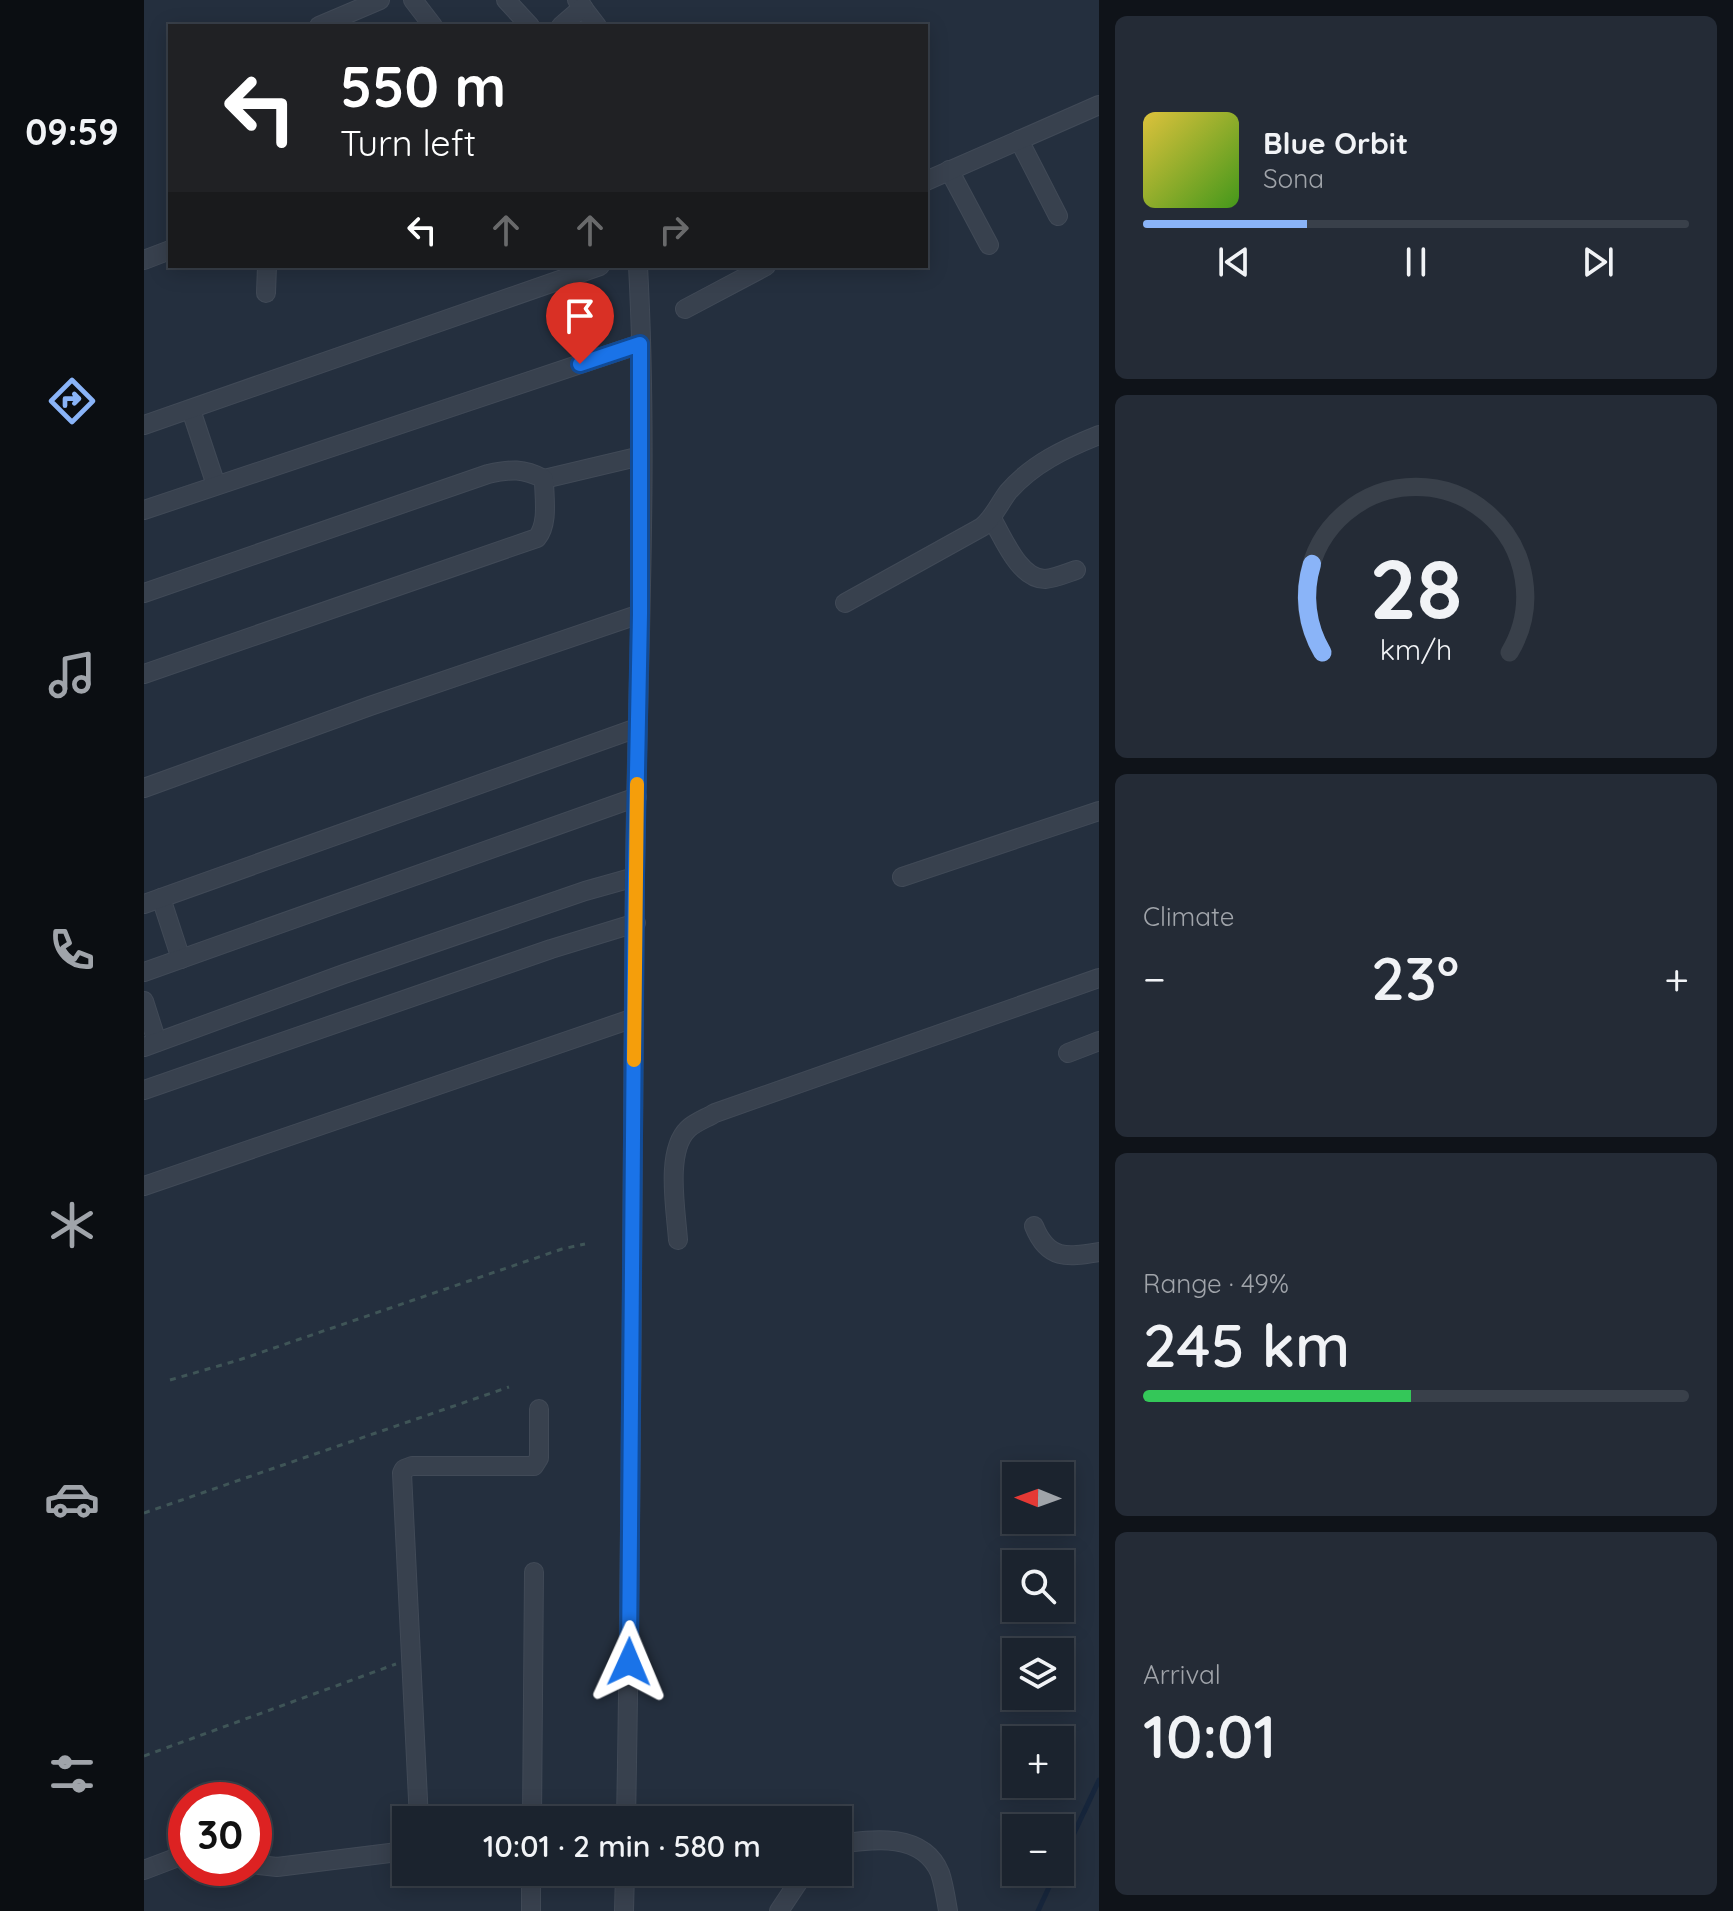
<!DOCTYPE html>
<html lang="en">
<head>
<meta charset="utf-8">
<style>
	body { margin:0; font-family:Quicksand,sans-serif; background:#242b36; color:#f1f3f6; height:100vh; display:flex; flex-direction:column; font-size:30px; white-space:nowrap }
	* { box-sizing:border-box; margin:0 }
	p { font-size:26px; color:#a0a4aa }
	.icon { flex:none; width:44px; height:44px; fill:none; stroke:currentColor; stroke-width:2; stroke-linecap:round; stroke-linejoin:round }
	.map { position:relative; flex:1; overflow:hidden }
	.drawer { display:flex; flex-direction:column; gap:16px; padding:16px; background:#0f1319; width:634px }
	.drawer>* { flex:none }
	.hud { position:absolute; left:24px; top:24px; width:760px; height:244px; border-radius:0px; box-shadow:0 4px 20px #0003,0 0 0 2px #39404a; background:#202124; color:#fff; overflow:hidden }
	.needle { width:52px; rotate:271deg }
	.controls { position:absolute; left:858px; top:1462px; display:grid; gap:16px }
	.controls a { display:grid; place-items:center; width:72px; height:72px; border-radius:0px; background:#1b232e; box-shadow:0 4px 20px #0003,0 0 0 2px #39404a; font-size:40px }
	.speed { position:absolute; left:24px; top:1782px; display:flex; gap:16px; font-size:40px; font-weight:700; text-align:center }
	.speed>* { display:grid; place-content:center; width:104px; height:104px; border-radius:50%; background:#1b232e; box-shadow:0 4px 20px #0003,0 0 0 2px #39404a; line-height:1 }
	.speed .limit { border:12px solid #d22; background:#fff; color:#111 }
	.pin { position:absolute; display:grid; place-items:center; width:68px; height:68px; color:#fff; margin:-82px -34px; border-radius:50% 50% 50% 0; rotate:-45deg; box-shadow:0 0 8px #0007 }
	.pin .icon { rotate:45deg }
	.me { position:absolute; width:88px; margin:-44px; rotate:1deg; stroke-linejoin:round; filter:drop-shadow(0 0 6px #0008) }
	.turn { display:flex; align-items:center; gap:28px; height:168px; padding:0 40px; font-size:36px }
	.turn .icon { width:104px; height:104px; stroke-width:2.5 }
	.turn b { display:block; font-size:56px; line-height:68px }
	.lanes { display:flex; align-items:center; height:76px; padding:0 40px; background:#0003; justify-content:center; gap:40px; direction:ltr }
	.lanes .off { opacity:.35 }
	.big { font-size:60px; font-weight:600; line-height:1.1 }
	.drawer .tile { flex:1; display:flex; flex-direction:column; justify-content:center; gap:12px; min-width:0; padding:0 28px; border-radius:12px; background:#242b36 }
	.drawer .dial { align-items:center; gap:0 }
	.dial svg { height:208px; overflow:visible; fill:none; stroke:#39404a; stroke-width:7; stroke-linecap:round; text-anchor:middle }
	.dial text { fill:#f1f3f6; stroke:none }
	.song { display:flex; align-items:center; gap:24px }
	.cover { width:96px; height:96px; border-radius:12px; background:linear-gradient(135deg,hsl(50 70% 55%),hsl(100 70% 35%)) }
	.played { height:8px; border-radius:4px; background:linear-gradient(90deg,#8ab4f8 30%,#39404a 30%) }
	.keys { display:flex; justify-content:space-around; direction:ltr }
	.heat { display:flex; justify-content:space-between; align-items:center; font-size:44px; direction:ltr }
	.charge { height:12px; border-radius:6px; background:linear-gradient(90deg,#34c759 49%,#39404a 0) }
	.trip { position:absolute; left:248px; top:1806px; width:460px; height:80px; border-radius:0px; background:#1b232e; box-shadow:0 4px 20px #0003,0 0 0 2px #39404a; font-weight:600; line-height:80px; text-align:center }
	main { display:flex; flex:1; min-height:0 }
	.tabs { display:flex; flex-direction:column; width:144px; justify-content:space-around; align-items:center; background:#0b0e12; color:#a0a4aa }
	.tabs .icon { width:56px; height:56px }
	.tabs .current { color:#8ab4f8 }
	.tabs b { font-size:36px; color:#f1f3f6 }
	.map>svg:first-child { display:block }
</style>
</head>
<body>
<main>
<nav class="tabs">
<b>09:59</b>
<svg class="icon current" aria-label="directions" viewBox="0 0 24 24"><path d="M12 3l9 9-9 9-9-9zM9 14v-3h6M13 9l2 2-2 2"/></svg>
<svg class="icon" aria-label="music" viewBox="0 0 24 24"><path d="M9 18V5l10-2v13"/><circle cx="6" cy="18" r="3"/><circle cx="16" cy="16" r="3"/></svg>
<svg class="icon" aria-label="phone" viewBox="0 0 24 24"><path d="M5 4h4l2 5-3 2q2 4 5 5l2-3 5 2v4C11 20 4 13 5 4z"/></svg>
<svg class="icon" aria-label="climate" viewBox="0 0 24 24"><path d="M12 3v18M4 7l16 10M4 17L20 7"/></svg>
<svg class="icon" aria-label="car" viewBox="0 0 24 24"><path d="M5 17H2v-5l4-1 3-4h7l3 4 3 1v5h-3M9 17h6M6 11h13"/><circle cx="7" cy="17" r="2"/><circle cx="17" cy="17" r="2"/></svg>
<svg class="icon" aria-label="filters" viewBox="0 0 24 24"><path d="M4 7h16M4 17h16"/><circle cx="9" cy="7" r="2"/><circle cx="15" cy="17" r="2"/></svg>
</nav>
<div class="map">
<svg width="955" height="1911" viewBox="0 0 955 1911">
	<rect width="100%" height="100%" fill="#242f3e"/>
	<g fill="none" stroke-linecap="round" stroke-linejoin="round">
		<g stroke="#17263c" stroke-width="5">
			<path d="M916 1863 955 1780"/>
			<path d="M894 1911 912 1872"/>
		</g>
		<g stroke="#414a57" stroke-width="20">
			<g id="minor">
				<path d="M269 0 289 26"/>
				<path d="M362 0 386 26"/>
				<path d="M433 0 453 26"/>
				<path d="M175 26 236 0"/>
				<path d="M417 26 439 7"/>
				<path d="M875 140 914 216"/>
				<path d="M805 170 845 245"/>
				<path d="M782 181 955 105"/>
				<path d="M0 260 26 250"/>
				<path d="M122 293 123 266"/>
				<path d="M541 309 622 266"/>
				<path d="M47 410 72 485"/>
				<path d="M0 425 456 266"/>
				<path d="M400 479 497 456"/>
				<path d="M0 510 496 344"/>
				<path d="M848 519C859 537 875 579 901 579 912 578 923 573 932 570"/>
				<path d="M0 593 344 474C367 469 379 468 400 479 400 498 405 523 393 538L0 674"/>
				<path d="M701 603 838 527C850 517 855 504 864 492 888 464 922 448 955 435"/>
				<path d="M0 788 226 706 496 614"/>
				<path d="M758 877 955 811"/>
				<path d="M17 898 37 959"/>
				<path d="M0 904 493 728"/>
				<path d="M0 972 493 797"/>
				<path d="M0 1001 13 1042"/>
				<path d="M0 1047 200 974 441 891 491 877"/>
				<path d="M924 1053 955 1041"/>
				<path d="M0 1090 407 949 492 923"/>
				<path d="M0 1186 490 1018"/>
				<path d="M890 1226C904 1261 924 1257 955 1252"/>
				<path d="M534 1240C532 1210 521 1151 544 1129 551 1122 563 1118 571 1113L955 978"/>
				<path d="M275 1820 258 1473 260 1469 268 1466H390L395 1458V1409"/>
				<path d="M388 1820 390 1572"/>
				<path d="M482 1820C488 1505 488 1190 491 875 493 672 505 469 494 266"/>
				<path d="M694 1844C729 1839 779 1832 796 1873 800 1885 802 1899 804 1911"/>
				<path d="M110 1861 115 1865 133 1867 262 1851"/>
				<path d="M0 1870 42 1854"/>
				<path d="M387 1911V1872"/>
				<path d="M480 1911 481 1872"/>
				<path d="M635 1911 661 1872"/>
			</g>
		</g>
		<g stroke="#3f5557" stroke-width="3" stroke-dasharray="6 6" stroke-linecap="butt">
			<path d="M26 1380 95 1360 418 1249 441 1244"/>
			<path d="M0 1513 365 1387"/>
			<path d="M0 1756 252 1664"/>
		</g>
		<use href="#minor" stroke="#38414e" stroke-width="18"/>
	</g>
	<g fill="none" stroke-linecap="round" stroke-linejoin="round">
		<g stroke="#114b97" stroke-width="20">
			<path id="route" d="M436 364 496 344V614L491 877 485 1662"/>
		</g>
		<use href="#route" stroke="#1a73e8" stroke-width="14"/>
		<path stroke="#f59e0b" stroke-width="14" d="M490 1060 493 784"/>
	</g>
</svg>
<div class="controls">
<a><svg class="needle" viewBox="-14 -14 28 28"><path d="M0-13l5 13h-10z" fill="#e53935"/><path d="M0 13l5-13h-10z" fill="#a0a4aa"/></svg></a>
<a><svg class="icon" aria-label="search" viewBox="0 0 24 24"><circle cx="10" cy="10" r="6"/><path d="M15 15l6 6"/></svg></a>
<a><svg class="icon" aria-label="layers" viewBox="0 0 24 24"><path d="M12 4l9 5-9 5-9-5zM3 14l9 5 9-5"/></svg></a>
<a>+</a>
<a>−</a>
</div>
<div class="speed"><div class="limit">30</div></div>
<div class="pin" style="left:436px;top:364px;background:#d93025"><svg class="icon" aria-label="arrive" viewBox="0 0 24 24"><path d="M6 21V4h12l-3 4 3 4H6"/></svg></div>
<svg class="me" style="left:485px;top:1662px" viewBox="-20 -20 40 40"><path d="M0-17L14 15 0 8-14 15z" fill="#1a73e8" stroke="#fff" stroke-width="4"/></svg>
<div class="trip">10:01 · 2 min · 580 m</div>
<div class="hud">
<div class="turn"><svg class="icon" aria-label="left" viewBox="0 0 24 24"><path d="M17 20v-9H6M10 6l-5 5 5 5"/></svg><div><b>550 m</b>Turn left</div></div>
<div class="lanes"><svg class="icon" aria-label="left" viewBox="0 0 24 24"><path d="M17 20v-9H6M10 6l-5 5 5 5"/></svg><svg class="icon off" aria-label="ahead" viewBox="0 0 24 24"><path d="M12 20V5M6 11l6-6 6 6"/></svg><svg class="icon off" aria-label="ahead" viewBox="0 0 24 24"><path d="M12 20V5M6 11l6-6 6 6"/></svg><svg class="icon off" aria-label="right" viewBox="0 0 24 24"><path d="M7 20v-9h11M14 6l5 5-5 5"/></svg></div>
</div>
</div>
<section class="drawer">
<div class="tile">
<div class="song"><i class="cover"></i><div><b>Blue Orbit</b><p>Sona</p></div></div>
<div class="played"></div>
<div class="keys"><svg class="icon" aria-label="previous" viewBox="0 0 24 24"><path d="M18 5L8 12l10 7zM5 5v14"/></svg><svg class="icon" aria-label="pause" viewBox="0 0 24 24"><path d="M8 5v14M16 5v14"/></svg><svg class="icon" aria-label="next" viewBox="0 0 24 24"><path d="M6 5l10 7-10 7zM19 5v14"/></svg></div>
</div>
<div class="tile dial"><svg viewBox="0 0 100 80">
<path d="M14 69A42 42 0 1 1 86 69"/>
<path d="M14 69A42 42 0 0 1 10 35" stroke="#8ab4f8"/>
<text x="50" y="56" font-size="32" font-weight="700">28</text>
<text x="50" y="72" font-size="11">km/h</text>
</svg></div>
<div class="tile"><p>Climate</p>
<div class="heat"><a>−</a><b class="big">23°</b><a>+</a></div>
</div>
<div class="tile"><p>Range · 49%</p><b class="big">245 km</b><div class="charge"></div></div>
<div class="tile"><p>Arrival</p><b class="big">10:01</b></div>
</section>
</main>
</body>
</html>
